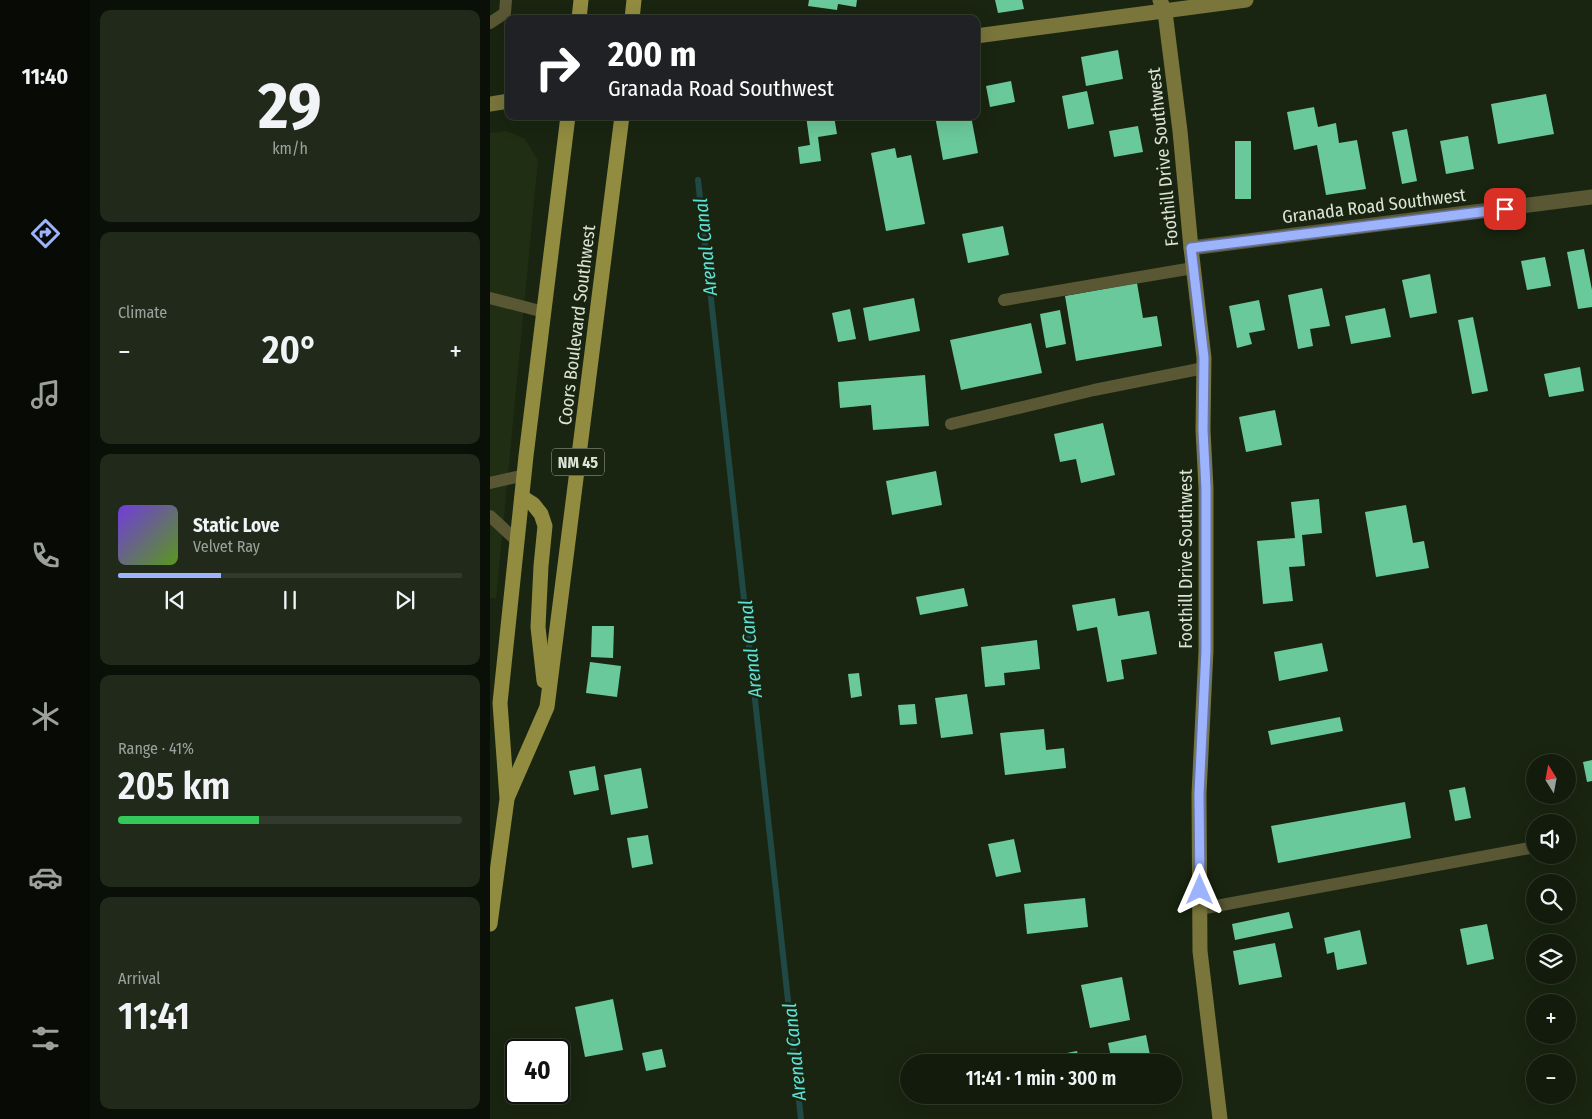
<!DOCTYPE html>
<html lang="en">
<head>
<meta charset="utf-8">
<style>
	body { margin:0; font-family:"Fira Sans Condensed",sans-serif; background:#20291a; color:#f1f3f6; height:100vh; display:flex; flex-direction:column; font-size:19px; white-space:nowrap }
	* { box-sizing:border-box; margin:0 }
	p { font-size:16px; color:#9da19d }
	.icon { flex:none; width:28px; height:28px; fill:none; stroke:currentColor; stroke-width:2; stroke-linecap:round; stroke-linejoin:round }
	.map { position:relative; flex:1; overflow:hidden }
	.details { display:flex; flex-direction:column; gap:10px; padding:10px; background:#0a0f07; width:400px }
	.details>* { flex:none }
	.banner { position:absolute; left:15px; top:15px; width:475px; height:105px; border-radius:10px; box-shadow:0 5px 20px #0002,0 0 0 1px #323a2d; background:#202124; color:#fff; overflow:hidden }
	.needle { width:32px; rotate:349deg }
	.controls { position:absolute; left:1036px; top:754px; display:grid; gap:10px }
	.controls a { display:grid; place-items:center; width:50px; height:50px; border-radius:50%; background:#131c0c; box-shadow:0 5px 20px #0002,0 0 0 1px #323a2d; font-size:25px }
	.speed { position:absolute; left:15px; top:1039px; display:flex; gap:10px; font-size:25px; font-weight:700; text-align:center }
	.speed>* { display:grid; place-content:center; width:65px; height:65px; border-radius:50%; background:#131c0c; box-shadow:0 5px 20px #0002,0 0 0 1px #323a2d; line-height:1 }
	.speed .limit { border:2px solid #111; border-radius:8px; background:#fff; color:#111 }
	.pin { position:absolute; display:grid; place-items:center; width:42px; height:42px; color:#fff; margin:-21px; border-radius:10px; box-shadow:0 2px 8px #0006 }
	.me { position:absolute; width:55px; margin:-28px; rotate:0deg; stroke-linejoin:round; filter:drop-shadow(0 0 4px #0008) }
	.turn { display:flex; align-items:center; gap:18px; height:105px; padding:0 20px; font-size:22px }
	.turn .icon { width:65px; height:65px; stroke-width:2.5 }
	.turn b { display:block; font-size:35px; line-height:42px }
	.big { font-size:38px; font-weight:600; line-height:1.1 }
	.details .card { flex:1; display:flex; flex-direction:column; justify-content:center; gap:8px; min-width:0; padding:0 18px; border-radius:10px; background:#20291a }
	.details .dial { align-items:center; gap:0 }
	.dial b { font-size:65px; line-height:1 }
	.song { display:flex; align-items:center; gap:15px }
	.cover { width:60px; height:60px; border-radius:8px; background:linear-gradient(135deg,hsl(260 70% 55%),hsl(90 70% 35%)) }
	.played { height:5px; border-radius:2px; background:linear-gradient(90deg,#9db4fd 30%,#323a2d 30%) }
	.keys { display:flex; justify-content:space-around; direction:ltr }
	.heat { display:flex; justify-content:space-between; align-items:center; font-size:28px; direction:ltr }
	.charge { height:8px; border-radius:4px; background:linear-gradient(90deg,#34c759 41%,#323a2d 0) }
	.trip { position:absolute; left:410px; top:1054px; width:282px; height:50px; border-radius:25px; background:#131c0c; box-shadow:0 5px 20px #0002,0 0 0 1px #323a2d; font-weight:600; line-height:50px; text-align:center }
	main { display:flex; flex:1; min-height:0 }
	.tabs { display:flex; flex-direction:column; width:90px; justify-content:space-around; align-items:center; background:#080b05; color:#9da19d }
	.tabs .icon { width:35px; height:35px }
	.tabs .selected { color:#9db4fd }
	.tabs b { font-size:22px; color:#f1f3f6 }
	.map>svg:first-child { display:block }
</style>
</head>
<body>
<main>
<nav class="tabs">
<b>11:40</b>
<svg class="icon selected" aria-label="directions" viewBox="0 0 24 24"><path d="M12 3l9 9-9 9-9-9zM9 14v-3h6M13 9l2 2-2 2"/></svg>
<svg class="icon" aria-label="music" viewBox="0 0 24 24"><path d="M9 18V5l10-2v13"/><circle cx="6" cy="18" r="3"/><circle cx="16" cy="16" r="3"/></svg>
<svg class="icon" aria-label="phone" viewBox="0 0 24 24"><path d="M5 4h4l2 5-3 2q2 4 5 5l2-3 5 2v4C11 20 4 13 5 4z"/></svg>
<svg class="icon" aria-label="climate" viewBox="0 0 24 24"><path d="M12 3v18M4 7l16 10M4 17L20 7"/></svg>
<svg class="icon" aria-label="car" viewBox="0 0 24 24"><path d="M5 17H2v-5l4-1 3-4h7l3 4 3 1v5h-3M9 17h6M6 11h13"/><circle cx="7" cy="17" r="2"/><circle cx="17" cy="17" r="2"/></svg>
<svg class="icon" aria-label="filters" viewBox="0 0 24 24"><path d="M4 7h16M4 17h16"/><circle cx="9" cy="7" r="2"/><circle cx="15" cy="17" r="2"/></svg>
</nav>
<section class="details">
<div class="card dial"><b>29</b><p>km/h</p></div>
<div class="card"><p>Climate</p>
<div class="heat"><a>−</a><b class="big">20°</b><a>+</a></div>
</div>
<div class="card">
<div class="song"><i class="cover"></i><div><b>Static Love</b><p>Velvet Ray</p></div></div>
<div class="played"></div>
<div class="keys"><svg class="icon" aria-label="previous" viewBox="0 0 24 24"><path d="M18 5L8 12l10 7zM5 5v14"/></svg><svg class="icon" aria-label="pause" viewBox="0 0 24 24"><path d="M8 5v14M16 5v14"/></svg><svg class="icon" aria-label="next" viewBox="0 0 24 24"><path d="M6 5l10 7-10 7zM19 5v14"/></svg></div>
</div>
<div class="card"><p>Range · 41%</p><b class="big">205 km</b><div class="charge"></div></div>
<div class="card"><p>Arrival</p><b class="big">11:41</b></div>
</section>
<div class="map">
<svg width="1102" height="1119" viewBox="0 0 1102 1119">
	<rect width="100%" height="100%" fill="#192510"/>
	<path fill="#202f14" d="M16 131 34 138 48 160 6 599 0 598V133Z"/>
	<g fill="none" stroke-linecap="round" stroke-linejoin="round">
		<path stroke="#204945" stroke-width="6" d="M208 180 311 1119"/>
	</g>
	<g fill="#6ac99a">
		<path d="M319 0H367L366 7 348 4 347 10 318 6Z"/>
		<path d="M505 0H532L534 9 508 13Z"/>
		<path d="M628 50 633 79 596 86 591 57Z"/>
		<path d="M521 81 525 102 500 107 496 86Z"/>
		<path d="M597 91 604 124 578 129 572 96Z"/>
		<path d="M1056 94 1064 134 1008 144 1001 104Z"/>
		<path d="M824 107 828 127 846 123 849 143 867 140 876 189 836 195 827 145 804 150 797 112Z"/>
		<path d="M316 116H344L347 134 328 137 331 161 310 164 308 147 320 145Z"/>
		<path d="M445 116H481L488 153 453 160Z"/>
		<path d="M648 126 653 152 624 157 619 131Z"/>
		<path d="M917 129 927 181 912 184 902 132Z"/>
		<path d="M978 136 984 169 956 174 950 141Z"/>
		<rect x="745" y="141" width="16" height="58"/>
		<path d="M405 148 407 158 421 155 435 224 396 231 381 153Z"/>
		<path d="M513 226 519 255 478 263 472 234Z"/>
		<path d="M1094 249 1102 290V307L1088 309 1077 252Z"/>
		<path d="M1055 257 1061 286 1037 290 1031 261Z"/>
		<path d="M940 274 947 313 920 318 912 280Z"/>
		<path d="M647 283 653 318 667 316 672 346 586 361 575 296Z"/>
		<path d="M832 288 840 326 820 329 823 346 808 349 798 295Z"/>
		<path d="M424 298 430 331 379 341 373 308Z"/>
		<path d="M769 300 775 330 759 333 762 344 747 348 739 306Z"/>
		<path d="M895 308 901 337 861 344 855 316Z"/>
		<path d="M360 309 366 339 348 342 342 313Z"/>
		<path d="M570 310 576 344 556 348 550 314Z"/>
		<path d="M983 317 998 391 982 394 968 320Z"/>
		<path d="M541 323 552 373 471 390 460 340Z"/>
		<path d="M1090 367 1094 391 1059 397 1054 374Z"/>
		<path d="M435 375 439 426 383 430 381 405 350 408 348 382Z"/>
		<path d="M785 410 792 445 756 452 749 417Z"/>
		<path d="M613 423 625 475 591 483 586 459 570 462 564 434Z"/>
		<path d="M446 471 452 505 402 515 396 481Z"/>
		<path d="M829 499 832 533 812 535 815 566 799 567 803 601 773 604 767 541 805 538 801 502Z"/>
		<path d="M916 505 923 543 934 541 939 568 886 577 875 512Z"/>
		<path d="M474 588 478 606 430 615 426 597Z"/>
		<path d="M625 598 628 616 659 611 667 654 631 660 634 679 617 682 607 627 587 631 582 605Z"/>
		<path d="M102 626H124L123 658 101 657Z"/>
		<path d="M547 640 550 669 514 673 515 685 495 687 491 647Z"/>
		<path d="M832 643 838 671 789 681 784 652Z"/>
		<path d="M100 662 131 666 127 697 96 693Z"/>
		<path d="M369 673 372 696 361 698 358 674Z"/>
		<path d="M477 694 483 734 451 738 445 698Z"/>
		<path d="M425 704 427 724 410 725 408 705Z"/>
		<path d="M850 717 853 731 781 745 778 731Z"/>
		<path d="M554 729 556 750 574 748 576 768 515 775 510 733Z"/>
		<path d="M1102 760V781L1097 782 1093 762Z"/>
		<path d="M105 766 109 790 84 795 79 771Z"/>
		<path d="M151 768 158 808 121 815 114 775Z"/>
		<path d="M975 787 981 818 965 821 959 790Z"/>
		<path d="M915 802 921 838 788 863 781 826Z"/>
		<path d="M158 835 163 864 142 868 137 838Z"/>
		<path d="M524 839 531 872 506 877 498 844Z"/>
		<path d="M595 898 598 927 537 934 534 904Z"/>
		<path d="M799 912 803 928 745 940 742 924Z"/>
		<path d="M997 924 1004 959 977 965 970 929Z"/>
		<path d="M870 930 877 964 847 970 844 952 837 954 834 938Z"/>
		<path d="M785 943 792 977 749 985 743 951Z"/>
		<path d="M632 977 640 1020 600 1028 591 985Z"/>
		<path d="M123 999 133 1050 95 1057 85 1007Z"/>
		<path d="M656 1035 661 1060 645 1062H622L618 1043Z"/>
		<path d="M172 1049 176 1067 156 1071 152 1053Z"/>
		<path d="M587 1051 590 1062H531Z"/>
	</g>
	<g fill="none" stroke-linecap="round" stroke-linejoin="round">
		<g stroke="#595734" stroke-width="12">
			<path d="M0 23 15 13 16 0"/>
			<path d="M0 298 54 312"/>
			<path d="M514 300 703 268"/>
			<path d="M461 424 604 390 714 368"/>
			<path d="M0 483 35 475"/>
			<path d="M0 516 27 541"/>
			<path d="M710 909 1045 847"/>
		</g>
		<path stroke="#595734" stroke-width="15" d="M701 248 1102 197"/>
		<g stroke="#79753b" stroke-width="15">
			<path d="M670 0 675 12 690 131 701 248 714 358 713 430 716 488V651L709 794 710 951 730 1119"/>
			<path d="M486 36 756 0"/>
			<path d="M0 104 19 101"/>
		</g>
		<g stroke="#928c40" stroke-width="15">
			<path d="M89 19 91 0"/>
			<path d="M142 19 144 0"/>
			<path d="M32 497 43 504 51 514 55 526 51 566 48 627 54 681"/>
			<path d="M18 796 57 707 132 116"/>
			<path d="M0 924 17 799 10 703 36 456 78 116"/>
		</g>
	</g>
	<g fill="none" stroke-linecap="round" stroke-linejoin="round">
		<g stroke="#6675a4" stroke-width="12">
			<path id="route" d="M710 890 709 794 716 651V488L713 430 714 358 701 248 1015 209"/>
		</g>
		<use href="#route" stroke="#9db4fd" stroke-width="9"/>
	</g>
	<g text-anchor="middle" stroke-width="5" stroke-linejoin="round" paint-order="stroke">
		<rect fill="#192510" stroke="#a1ab9b" stroke-width="1" x="62" y="448.5" width="52" height="27" rx="4"/>
		<g font-size="16" font-weight="bold" fill="#dbe4d6">
			<text x="88" y="468">NM 45</text>
		</g>
		<g font-size="18" fill="#dbe4d6" stroke="#192510">
			<text transform="translate(673 157) rotate(-96)" y="6">Foothill Drive Southwest</text>
			<text transform="translate(884 206) rotate(-7)" y="6">Granada Road Southwest</text>
			<text transform="translate(87 325) rotate(-83)" y="6">Coors Boulevard Southwest</text>
			<text transform="translate(696 559) rotate(-90)" y="6">Foothill Drive Southwest</text>
		</g>
		<g font-size="19" font-style="italic" fill="#5ce0d5" stroke="#192510">
			<text transform="translate(215 247) rotate(-96)" y="7">Arenal Canal</text>
			<text transform="translate(260 649) rotate(-96)" y="7">Arenal Canal</text>
			<text transform="translate(304 1052) rotate(-96)" y="7">Arenal Canal</text>
		</g>
	</g>
</svg>
<div class="controls">
<a><svg class="needle" viewBox="-14 -14 28 28"><path d="M0-13l5 13h-10z" fill="#e53935"/><path d="M0 13l5-13h-10z" fill="#9da19d"/></svg></a>
<a><svg class="icon" aria-label="sound" viewBox="0 0 24 24"><path d="M4 9h4l5-4v14l-5-4H4zM17 9q2 3 0 6"/></svg></a>
<a><svg class="icon" aria-label="search" viewBox="0 0 24 24"><circle cx="10" cy="10" r="6"/><path d="M15 15l6 6"/></svg></a>
<a><svg class="icon" aria-label="layers" viewBox="0 0 24 24"><path d="M12 4l9 5-9 5-9-5zM3 14l9 5 9-5"/></svg></a>
<a>+</a>
<a>−</a>
</div>
<div class="speed"><div class="limit">40</div></div>
<div class="pin" style="left:1015px;top:209px;background:#d93025"><svg class="icon" aria-label="arrive" viewBox="0 0 24 24"><path d="M6 21V4h12l-3 4 3 4H6"/></svg></div>
<svg class="me" style="left:710px;top:890px" viewBox="-20 -20 40 40"><path d="M0-17L14 15 0 8-14 15z" fill="#9db4fd" stroke="#fff" stroke-width="4"/></svg>
<div class="trip">11:41 · 1 min · 300 m</div>
<div class="banner">
<div class="turn"><svg class="icon" aria-label="right" viewBox="0 0 24 24"><path d="M7 20v-9h11M14 6l5 5-5 5"/></svg><div><b>200 m</b>Granada Road Southwest</div></div>
</div>
</div>
</main>
</body>
</html>
